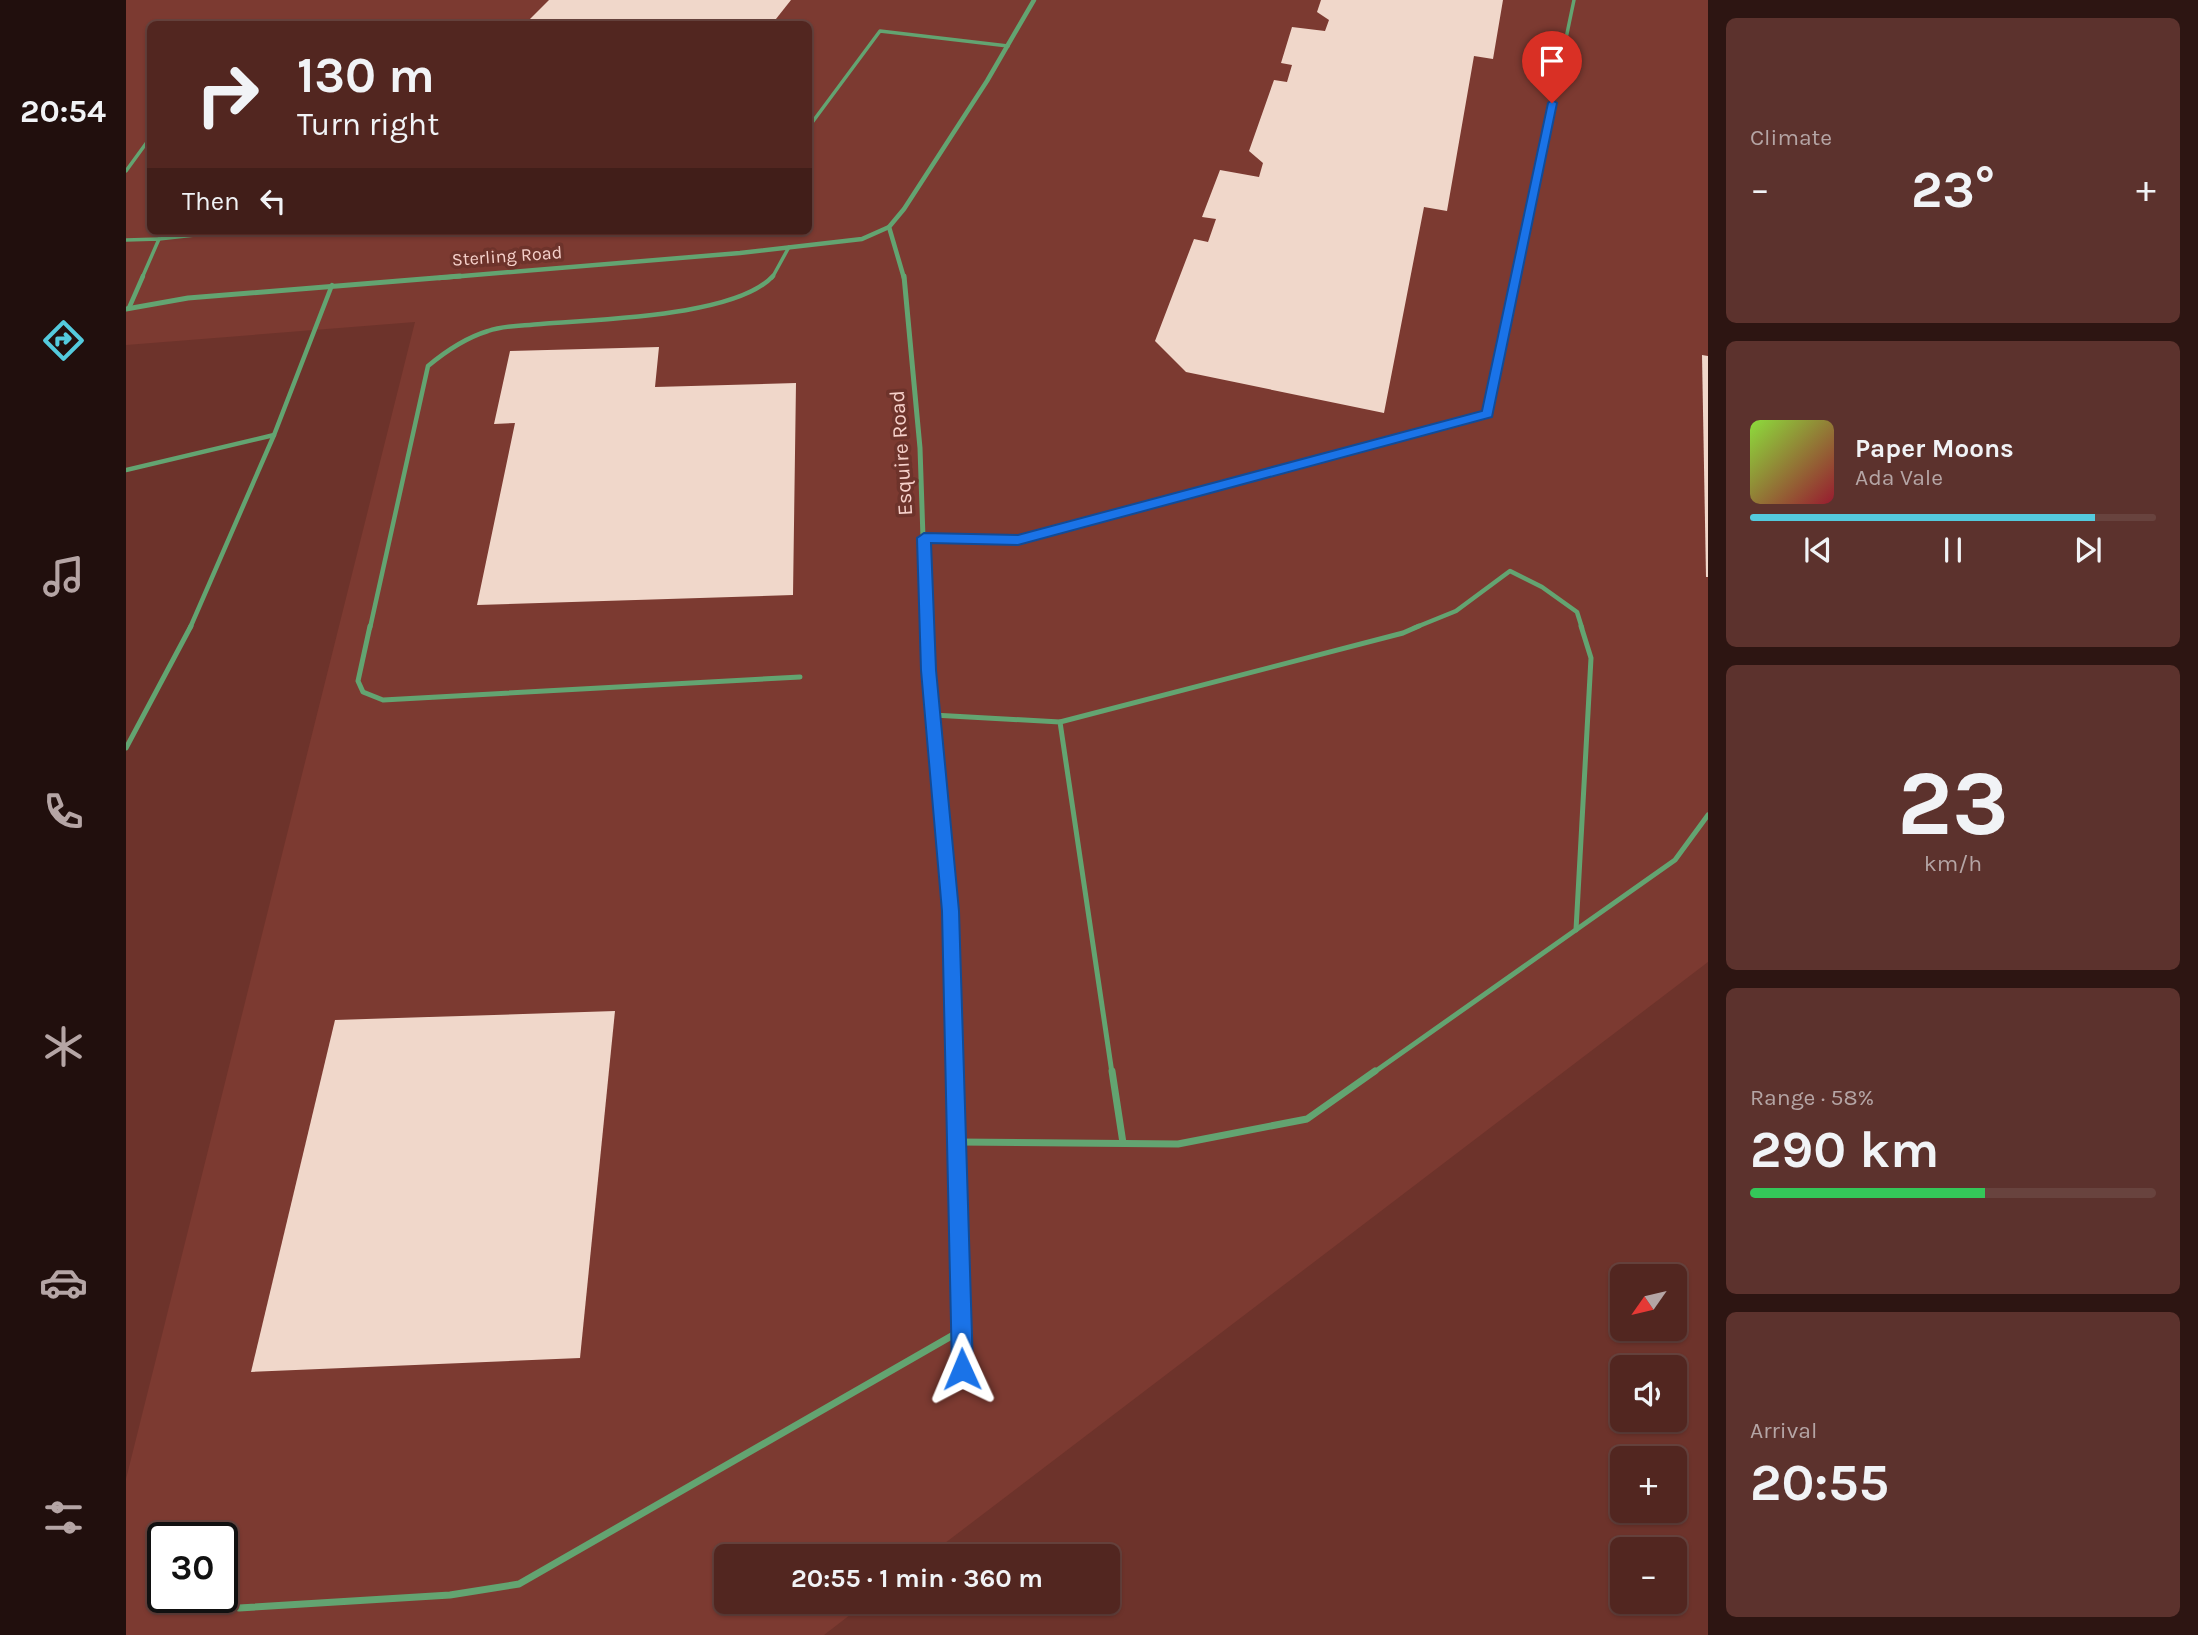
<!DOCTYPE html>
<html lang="en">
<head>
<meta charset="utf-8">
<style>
	body { margin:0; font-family:Karla,sans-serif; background:#5c322d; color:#f1f3f6; height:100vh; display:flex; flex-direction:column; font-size:26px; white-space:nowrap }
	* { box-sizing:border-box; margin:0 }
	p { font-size:23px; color:#b5a5a5 }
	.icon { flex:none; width:38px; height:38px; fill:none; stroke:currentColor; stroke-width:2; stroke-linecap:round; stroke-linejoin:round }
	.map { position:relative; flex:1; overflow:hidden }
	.drawer { display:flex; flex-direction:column; gap:18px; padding:18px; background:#2d1512; width:490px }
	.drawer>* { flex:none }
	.banner { position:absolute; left:21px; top:21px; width:665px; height:214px; border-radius:10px; box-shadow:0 2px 5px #0004,0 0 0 2px #68433e; background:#522620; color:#f1f3f6; overflow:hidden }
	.needle { width:46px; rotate:236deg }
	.controls { position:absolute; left:1484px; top:1264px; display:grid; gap:14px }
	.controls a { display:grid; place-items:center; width:77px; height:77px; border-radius:10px; background:#522620; box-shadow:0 2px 5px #0004,0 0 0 2px #68433e; font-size:35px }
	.speed { position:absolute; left:21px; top:1522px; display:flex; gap:14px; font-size:35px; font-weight:700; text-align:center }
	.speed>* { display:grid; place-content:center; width:91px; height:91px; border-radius:50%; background:#522620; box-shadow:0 2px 5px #0004,0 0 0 2px #68433e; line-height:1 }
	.speed .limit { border:4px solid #111; border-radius:10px; background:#fff; color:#111 }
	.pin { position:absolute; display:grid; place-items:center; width:60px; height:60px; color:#fff; margin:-72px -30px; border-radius:50% 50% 50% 0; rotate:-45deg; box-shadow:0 0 7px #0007 }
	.pin .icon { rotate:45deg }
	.me { position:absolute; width:77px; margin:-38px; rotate:359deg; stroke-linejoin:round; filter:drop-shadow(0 0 5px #0008) }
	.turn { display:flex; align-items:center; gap:24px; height:147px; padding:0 35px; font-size:32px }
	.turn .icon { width:91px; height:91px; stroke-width:2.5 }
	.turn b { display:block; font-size:49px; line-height:60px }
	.then { display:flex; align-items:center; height:66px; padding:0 35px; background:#0003; gap:14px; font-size:26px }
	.big { font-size:52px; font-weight:700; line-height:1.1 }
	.drawer .tile { flex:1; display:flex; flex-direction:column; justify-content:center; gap:10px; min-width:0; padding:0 24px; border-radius:10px; background:#5c322d }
	.drawer .dial { align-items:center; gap:0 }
	.dial b { font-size:91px; line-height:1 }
	.song { display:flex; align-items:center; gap:21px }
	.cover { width:84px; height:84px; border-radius:10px; background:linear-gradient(135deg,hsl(90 70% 55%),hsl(350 70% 35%)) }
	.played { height:7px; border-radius:4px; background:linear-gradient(90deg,#54cadd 85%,#68433e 85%) }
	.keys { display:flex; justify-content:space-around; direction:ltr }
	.heat { display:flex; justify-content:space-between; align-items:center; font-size:38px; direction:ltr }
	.charge { height:10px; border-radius:5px; background:linear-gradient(90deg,#34c759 58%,#68433e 0) }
	.trip { position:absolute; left:588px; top:1544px; width:406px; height:70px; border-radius:10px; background:#522620; box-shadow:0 2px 5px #0004,0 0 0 2px #68433e; font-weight:700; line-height:70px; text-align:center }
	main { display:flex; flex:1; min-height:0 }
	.menu { display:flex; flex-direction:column; width:126px; justify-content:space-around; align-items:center; background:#210f0d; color:#b5a5a5 }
	.menu .icon { width:49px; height:49px }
	.menu .current { color:#54cadd }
	.menu b { font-size:32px; color:#f1f3f6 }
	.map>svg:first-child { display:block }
</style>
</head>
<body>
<main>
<nav class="menu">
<b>20:54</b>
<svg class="icon current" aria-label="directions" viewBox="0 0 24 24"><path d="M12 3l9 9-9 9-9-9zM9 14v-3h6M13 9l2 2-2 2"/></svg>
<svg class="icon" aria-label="music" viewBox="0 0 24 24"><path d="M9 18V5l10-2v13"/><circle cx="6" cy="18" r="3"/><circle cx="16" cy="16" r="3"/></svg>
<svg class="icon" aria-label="phone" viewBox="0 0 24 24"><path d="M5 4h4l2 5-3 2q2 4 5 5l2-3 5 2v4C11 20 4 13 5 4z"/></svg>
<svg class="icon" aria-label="climate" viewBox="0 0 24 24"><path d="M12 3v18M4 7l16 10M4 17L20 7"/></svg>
<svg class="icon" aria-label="car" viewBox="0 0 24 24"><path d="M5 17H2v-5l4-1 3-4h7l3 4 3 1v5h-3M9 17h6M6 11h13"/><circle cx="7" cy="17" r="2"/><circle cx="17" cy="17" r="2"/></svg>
<svg class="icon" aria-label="filters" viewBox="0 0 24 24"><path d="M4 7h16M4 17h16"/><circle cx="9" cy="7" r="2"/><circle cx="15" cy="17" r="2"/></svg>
</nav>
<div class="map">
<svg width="1582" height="1635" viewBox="0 0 1582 1635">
	<rect width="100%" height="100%" fill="#6d332b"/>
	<path fill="#7c3a31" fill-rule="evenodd" d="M0 0H1582V962L802 1556H600V1601H742L698 1635H0V1479L289 322 0 345ZM24 24H682V231H24ZM37 1538H96V1598H37Z"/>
	<g fill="#f0d7ca">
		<path d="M423 0H665L646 24H399Z"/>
		<path d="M1195 0H1377L1367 59 1348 56 1321 211 1298 207 1258 413 1060 372 1029 341 1068 239 1082 242 1090 219 1076 217 1094 170 1133 177 1137 163 1123 151 1148 80 1161 82 1166 65 1155 63 1166 27 1199 31 1203 20 1191 12Z"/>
		<path d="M533 347 529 387 670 383 667 595 351 605 389 423 368 424 384 351Z"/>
		<path d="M1576 355 1582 356V577H1580Z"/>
		<path d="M489 1011 454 1358 125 1372 209 1020Z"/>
	</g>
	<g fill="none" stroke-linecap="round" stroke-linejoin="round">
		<g stroke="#63a471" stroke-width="3.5">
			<path d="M682 128 754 31 882 46"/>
			<path d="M0 171 24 138"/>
			<path d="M33 239 105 231"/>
			<path d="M0 240 33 239 16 278"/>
			<path d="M646 278 663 247"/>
			<path d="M1390 278 1448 0"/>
		</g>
		<g stroke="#63a471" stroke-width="4.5">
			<path d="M3 308 17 276"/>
			<path d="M0 470 148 435"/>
			<path d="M798 538 892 540 1362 414 1391 276"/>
			<path d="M64 628 148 435 206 285"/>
			<path d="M244 628 302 366C320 351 339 338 362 331 378 325 397 326 415 324 471 319 610 317 647 276"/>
			<path d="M1288 628 1330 611 1384 571 1416 587 1451 612 1456 628"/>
		</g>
		<g stroke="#63a471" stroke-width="5">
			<path d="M244 626 232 681 237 692 257 700 674 677"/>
			<path d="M807 715 934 722 986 1073"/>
			<path d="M934 722 1277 633 1293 626"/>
			<path d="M0 748 65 626"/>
			<path d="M1450 930 1465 658 1455 626"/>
			<path d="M1247 1073 1549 860 1582 815"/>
		</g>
		<g stroke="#63a471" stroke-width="7">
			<path d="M986 1071 997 1143"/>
			<path d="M831 1142 1052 1144 1181 1119 1249 1071"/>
			<path d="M113 1608 324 1595 393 1584 836 1330"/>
		</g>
		<g stroke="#63a471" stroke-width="4.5">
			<path d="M313 278 614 253 736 239 763 227"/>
			<path d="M778 278 763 227 778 209 861 81 908 0"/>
		</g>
		<g stroke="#63a471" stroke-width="5">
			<path d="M778 276 794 448 800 628"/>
			<path d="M0 309 62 298 334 276"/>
		</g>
		<path stroke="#63a471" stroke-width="7" d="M800 626 824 911 828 1073"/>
		<path stroke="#63a471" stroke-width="9" d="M828 1071 836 1369"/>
	</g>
	<path fill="#1a73e8" stroke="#114b97" stroke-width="2" d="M1426 100 1431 103 1366 417 892 545 805 543 810 670 833 911 847 1369 844 1376 836 1379 829 1376 826 1369 816 911 795 670 791 538 798 533 892 535 1356 411 1422 103Z"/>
	<g text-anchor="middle" stroke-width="7" stroke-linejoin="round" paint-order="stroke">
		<g font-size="18" fill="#f6d1cb" stroke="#6d332b">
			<text transform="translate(381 256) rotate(-4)" y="6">Sterling Road</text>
		</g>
		<g font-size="21" fill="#f6d1cb" stroke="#6d332b">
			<text transform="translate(775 453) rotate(-94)" y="7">Esquire Road</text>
		</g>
	</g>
</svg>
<div class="controls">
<a><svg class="needle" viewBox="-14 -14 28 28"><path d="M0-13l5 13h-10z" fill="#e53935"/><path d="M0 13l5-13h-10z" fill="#b5a5a5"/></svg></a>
<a><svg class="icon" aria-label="sound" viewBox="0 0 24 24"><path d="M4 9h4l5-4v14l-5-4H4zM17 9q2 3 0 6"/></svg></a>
<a>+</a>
<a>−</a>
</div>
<div class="speed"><div class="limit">30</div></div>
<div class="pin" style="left:1426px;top:103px;background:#d93025"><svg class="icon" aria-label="arrive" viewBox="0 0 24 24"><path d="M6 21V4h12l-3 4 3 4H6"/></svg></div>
<svg class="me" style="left:836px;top:1369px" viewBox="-20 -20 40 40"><path d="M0-17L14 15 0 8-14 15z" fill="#1a73e8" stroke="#fff" stroke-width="4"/></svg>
<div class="trip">20:55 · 1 min · 360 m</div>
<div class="banner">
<div class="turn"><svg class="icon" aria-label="right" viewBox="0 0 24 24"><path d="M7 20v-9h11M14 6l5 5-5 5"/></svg><div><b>130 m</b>Turn right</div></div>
<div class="then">Then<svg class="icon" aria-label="left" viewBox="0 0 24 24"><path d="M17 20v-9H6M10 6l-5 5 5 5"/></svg></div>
</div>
</div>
<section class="drawer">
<div class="tile"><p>Climate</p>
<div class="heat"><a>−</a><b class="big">23°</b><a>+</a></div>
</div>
<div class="tile">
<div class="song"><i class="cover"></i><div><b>Paper Moons</b><p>Ada Vale</p></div></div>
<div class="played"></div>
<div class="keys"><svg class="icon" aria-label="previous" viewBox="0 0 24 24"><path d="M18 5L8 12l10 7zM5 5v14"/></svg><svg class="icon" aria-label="pause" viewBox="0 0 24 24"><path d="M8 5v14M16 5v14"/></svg><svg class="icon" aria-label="next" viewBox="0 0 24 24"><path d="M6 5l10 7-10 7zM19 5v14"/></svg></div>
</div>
<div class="tile dial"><b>23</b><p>km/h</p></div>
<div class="tile"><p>Range · 58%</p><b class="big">290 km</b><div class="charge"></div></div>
<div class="tile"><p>Arrival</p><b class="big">20:55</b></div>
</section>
</main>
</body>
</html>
